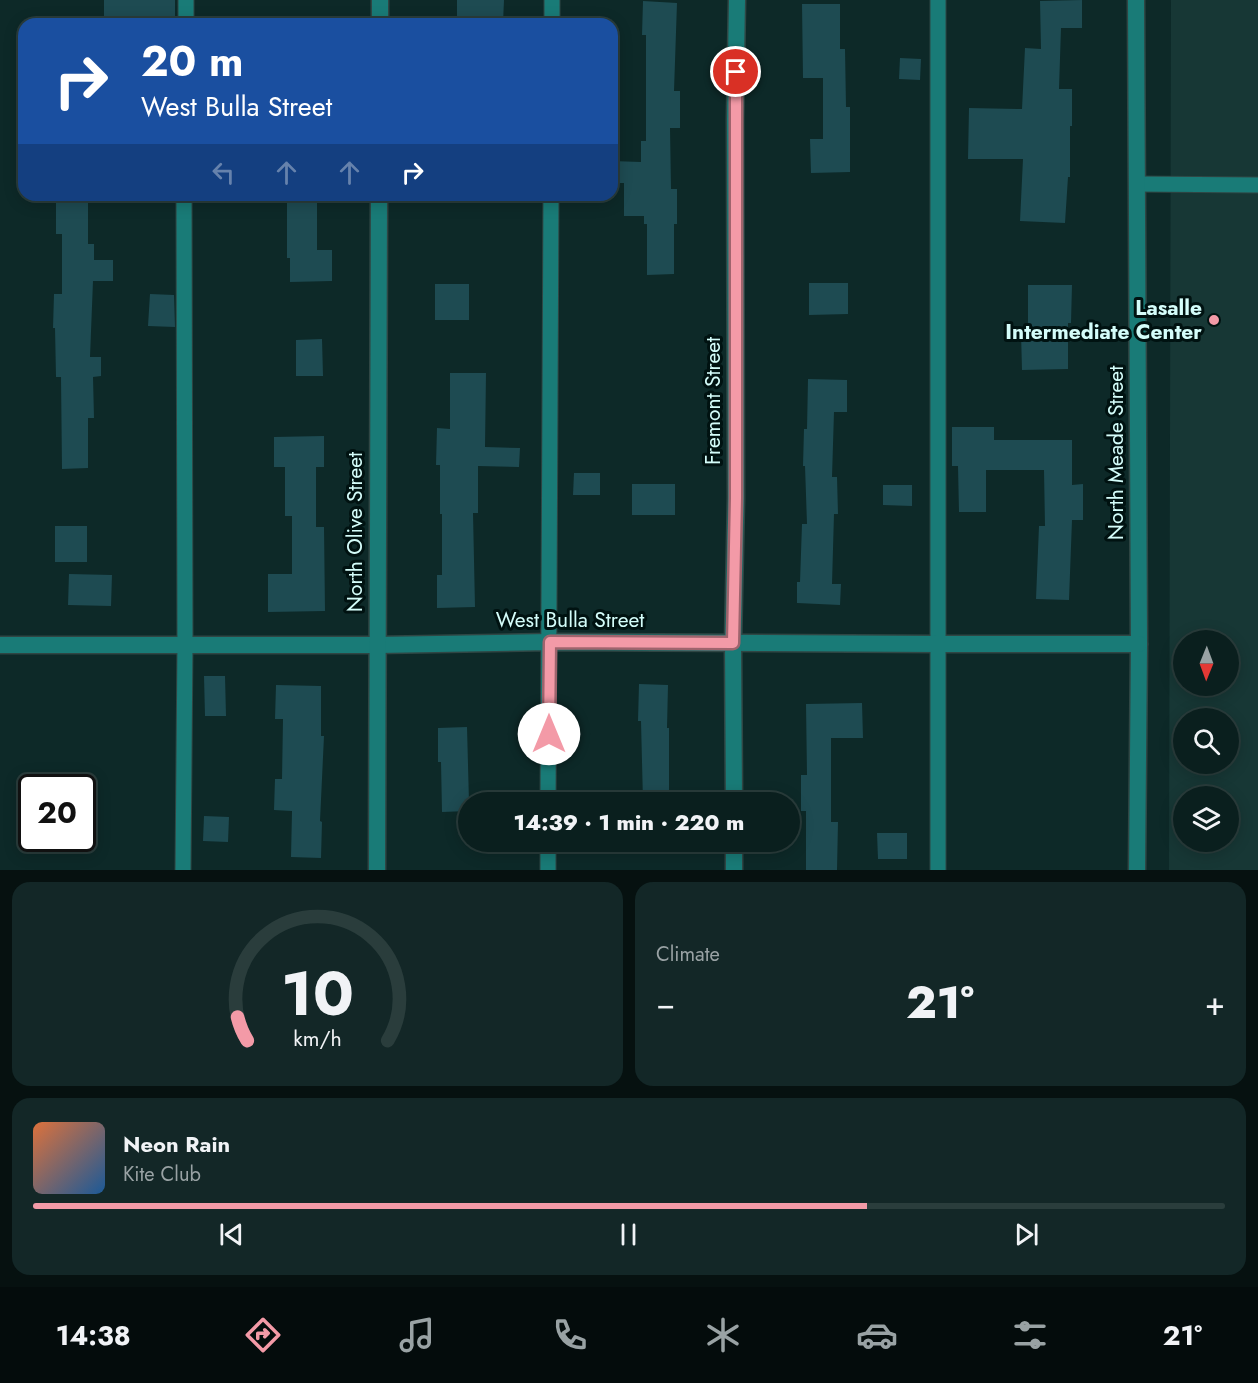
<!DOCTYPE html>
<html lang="en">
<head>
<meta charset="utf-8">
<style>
	body { margin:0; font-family:Jost,sans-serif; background:#132727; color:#f1f3f6; height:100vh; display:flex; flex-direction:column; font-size:22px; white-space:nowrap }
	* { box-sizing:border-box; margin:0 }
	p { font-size:20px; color:#99a2a4 }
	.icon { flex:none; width:33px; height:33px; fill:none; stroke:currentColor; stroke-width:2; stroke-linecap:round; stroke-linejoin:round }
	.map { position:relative; height:870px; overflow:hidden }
	.drawer { display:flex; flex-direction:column; gap:12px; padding:12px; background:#061110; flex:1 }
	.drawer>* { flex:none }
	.top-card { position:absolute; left:18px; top:18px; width:600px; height:183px; border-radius:18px; box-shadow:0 3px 15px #0003,0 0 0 2px #2a3d3c; background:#1a4fa0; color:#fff; overflow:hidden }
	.needle { width:39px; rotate:181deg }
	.tools { position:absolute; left:1173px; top:630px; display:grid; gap:12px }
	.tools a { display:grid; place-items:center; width:66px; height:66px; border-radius:50%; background:#0a1f1e; box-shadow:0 3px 15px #0003,0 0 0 2px #2a3d3c; font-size:30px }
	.speed { position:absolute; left:18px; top:774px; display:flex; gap:12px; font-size:30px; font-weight:700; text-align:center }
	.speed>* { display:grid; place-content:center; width:78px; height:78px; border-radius:50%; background:#0a1f1e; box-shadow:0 3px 15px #0003,0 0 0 2px #2a3d3c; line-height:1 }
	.speed .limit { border:3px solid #111; border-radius:9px; background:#fff; color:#111 }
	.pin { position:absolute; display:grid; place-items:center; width:51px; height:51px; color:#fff; margin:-26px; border:3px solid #fff; border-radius:50%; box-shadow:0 2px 6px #0007 }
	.me { position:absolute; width:66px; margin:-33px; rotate:0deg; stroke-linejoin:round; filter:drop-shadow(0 0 4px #0008) }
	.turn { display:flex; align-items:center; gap:21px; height:126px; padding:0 24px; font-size:27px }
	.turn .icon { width:78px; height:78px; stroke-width:2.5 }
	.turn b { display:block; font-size:42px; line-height:51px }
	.lanes { display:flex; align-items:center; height:57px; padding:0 24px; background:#0003; justify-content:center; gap:30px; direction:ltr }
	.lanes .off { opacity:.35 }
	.big { font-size:45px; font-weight:800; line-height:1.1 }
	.drawer .tile { flex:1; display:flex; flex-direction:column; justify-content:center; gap:9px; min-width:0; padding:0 21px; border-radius:18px; background:#132727 }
	.drawer .dial { align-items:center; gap:0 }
	.dial svg { height:156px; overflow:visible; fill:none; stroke:#2a3d3c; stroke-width:7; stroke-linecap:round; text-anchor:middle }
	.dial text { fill:#f1f3f6; stroke:none }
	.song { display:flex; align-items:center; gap:18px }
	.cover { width:72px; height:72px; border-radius:9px; background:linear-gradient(135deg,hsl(20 70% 55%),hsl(210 70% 35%)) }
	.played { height:6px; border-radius:3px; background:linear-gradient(90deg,#f39aa7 70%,#2a3d3c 70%) }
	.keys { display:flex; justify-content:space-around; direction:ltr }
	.heat { display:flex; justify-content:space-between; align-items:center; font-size:33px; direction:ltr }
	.drawer .tiles { flex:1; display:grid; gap:12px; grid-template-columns:1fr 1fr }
	.tile:last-child { grid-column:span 2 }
	.trip { position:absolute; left:458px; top:792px; width:342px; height:60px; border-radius:30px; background:#0a1f1e; box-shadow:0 3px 15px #0003,0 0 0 2px #2a3d3c; font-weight:800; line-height:60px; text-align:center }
	.tab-bar { display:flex; height:96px; justify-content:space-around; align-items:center; background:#040c0c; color:#99a2a4 }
	.tab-bar .icon { width:42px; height:42px }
	.tab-bar .on { color:#f39aa7 }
	.tab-bar b { font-size:27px; color:#f1f3f6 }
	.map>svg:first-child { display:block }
</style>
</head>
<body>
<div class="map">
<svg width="1258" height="870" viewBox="0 0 1258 870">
	<rect width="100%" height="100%" fill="#0d2928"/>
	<path fill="#173735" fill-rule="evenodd" d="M1171 0H1258V870H1169ZM1184 640H1228V686H1184ZM1184 718H1228V764H1184ZM1184 796H1228V842H1184Z"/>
	<g fill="#1e4b52">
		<rect x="104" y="0" width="71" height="24"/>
		<path d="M457 0H504L503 23 457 22Z"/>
		<path d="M1082 0V28H1061L1059 89H1072V126H1070V177H1068L1065 223 1020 221 1023 159H968L969 108 1022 109 1025 48 1041 49 1040 1Z"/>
		<path d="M643 1 677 3 674 91H680V128H670L671 189H677V224H674V274L647 275V224H644V216H624V183H612V161L641 162V141H646V35H642Z"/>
		<path d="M802 4H840V49H845L846 107H850V172L811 173 810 139H823V78H803Z"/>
		<path d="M900 58 921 59 920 80 899 79Z"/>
		<path d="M56 198H88V244H94V260H113V281H93L90 357H101V376L93 377 94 418H88V468L62 469 61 377H56L55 328H53L54 294H62V234H56Z"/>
		<path d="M287 198H317V250H332V281L290 282V258H287Z"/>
		<path d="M809 283H848V314L809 315Z"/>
		<rect x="435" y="284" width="34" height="36"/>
		<path d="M1028 285H1072L1071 323H1068V369L1022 370 1021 333H1028Z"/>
		<path d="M150 294 174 295 175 327 148 326Z"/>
		<path d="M322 339 323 376H296V340Z"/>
		<path d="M450 373H486L485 447 520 448 519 467 478 466V513H473L475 607 437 608V575H442V514H440V465H436L437 428 450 429Z"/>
		<path d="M808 379 847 380V412H834L832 477H837L838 514H834L832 584H841L840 605 797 603V582H800L802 524H807L805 466H803L804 429H807Z"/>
		<path d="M952 427H994V440H1072V485L1083 484V520H1072L1069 600 1036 599 1039 526H1045L1044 470H986V512H959L958 466H952Z"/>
		<path d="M324 436V467H316V527H324L325 611 268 612V574H292V516H285V467H274V437Z"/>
		<path d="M574 473H600V495H573Z"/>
		<rect x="632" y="484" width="43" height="31"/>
		<path d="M883 485H912V506L883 505Z"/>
		<rect x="55" y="526" width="32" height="36"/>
		<path d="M69 574 112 575 111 606 68 605Z"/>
		<path d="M204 676H225L226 716H205Z"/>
		<path d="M639 684 668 685 667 728H669V802H643L641 721H638Z"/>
		<path d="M276 685 321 686V736H324L320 821 322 822 321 858 291 857 292 811 274 810 275 779H282L283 719H275Z"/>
		<path d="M862 703 863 738H831V822H838L837 870H806V811H801V775H807L806 704Z"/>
		<path d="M467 727 469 802H468V811L442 812 441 762H438V728Z"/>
		<path d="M204 816 229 817 228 842 203 841Z"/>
		<path d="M877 833H907V859H878Z"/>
	</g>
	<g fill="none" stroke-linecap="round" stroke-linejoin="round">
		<g stroke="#2f4644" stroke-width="17">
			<g id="service">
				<path d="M938 0V870"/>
				<path d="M186 24V0"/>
				<path d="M552 24V0"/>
				<path d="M1137 184 1258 185"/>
				<path d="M548 802 551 195"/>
				<path d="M183 870 185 644 184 195"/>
				<path d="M548 870V842"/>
			</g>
		</g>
		<g stroke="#2f4644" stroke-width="19">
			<g id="minor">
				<path d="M1136 0 1139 644 1137 870"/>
				<path d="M0 645H377L550 642 938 644H1139"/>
				<path d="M734 802 733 643 736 498 735 119 737 0"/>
				<path d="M734 870V842"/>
			</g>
		</g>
		<g stroke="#2f4644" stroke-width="19">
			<g id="tertiary">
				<path d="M380 24V0"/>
				<path d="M377 870 379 195"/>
			</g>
		</g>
		<use href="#service" stroke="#197b77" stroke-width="15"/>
		<use href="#minor" stroke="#197b77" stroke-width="16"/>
		<use href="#tertiary" stroke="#197b77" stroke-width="16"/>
	</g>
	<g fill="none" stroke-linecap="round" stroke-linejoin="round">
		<g stroke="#9e646d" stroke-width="15">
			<path id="route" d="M549 734 550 642 733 643 736 498V72"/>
		</g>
		<use href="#route" stroke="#f39aa7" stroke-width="10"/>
	</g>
	<circle fill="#f39aa7" stroke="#001211" stroke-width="2" cx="1214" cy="320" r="6"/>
	<g text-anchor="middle" stroke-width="6" stroke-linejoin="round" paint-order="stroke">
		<g font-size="21" font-weight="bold" fill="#d4fdfa" stroke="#001211" text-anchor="end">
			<text x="1202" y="315">Lasalle<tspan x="1202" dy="24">Intermediate Center</tspan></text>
		</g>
		<g font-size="21" fill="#d4fdfa" stroke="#001211">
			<text transform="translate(713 401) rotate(-90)" y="7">Fremont Street</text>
			<text transform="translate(1116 453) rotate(-90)" y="7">North Meade Street</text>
			<text transform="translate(355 532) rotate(-90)" y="7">North Olive Street</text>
			<text x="570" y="627">West Bulla Street</text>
		</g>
	</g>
</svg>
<div class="tools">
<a><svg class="needle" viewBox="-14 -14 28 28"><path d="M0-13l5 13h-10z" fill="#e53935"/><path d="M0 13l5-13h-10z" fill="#99a2a4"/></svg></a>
<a><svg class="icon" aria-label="search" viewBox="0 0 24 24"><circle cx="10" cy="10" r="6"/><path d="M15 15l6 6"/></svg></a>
<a><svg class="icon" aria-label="layers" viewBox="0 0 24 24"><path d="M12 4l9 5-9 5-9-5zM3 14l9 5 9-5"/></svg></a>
</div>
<div class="speed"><div class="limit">20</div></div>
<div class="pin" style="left:736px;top:72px;background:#d93025"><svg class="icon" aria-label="arrive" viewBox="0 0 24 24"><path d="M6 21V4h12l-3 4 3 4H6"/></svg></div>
<svg class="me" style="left:549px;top:734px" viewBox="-20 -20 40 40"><circle r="19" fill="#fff"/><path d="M0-13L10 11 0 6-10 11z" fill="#f39aa7"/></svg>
<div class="trip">14:39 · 1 min · 220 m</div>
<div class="top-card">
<div class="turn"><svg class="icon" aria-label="right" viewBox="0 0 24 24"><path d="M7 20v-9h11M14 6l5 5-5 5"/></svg><div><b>20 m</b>West Bulla Street</div></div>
<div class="lanes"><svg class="icon off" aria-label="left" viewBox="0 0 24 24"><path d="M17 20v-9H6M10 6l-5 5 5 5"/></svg><svg class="icon off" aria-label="ahead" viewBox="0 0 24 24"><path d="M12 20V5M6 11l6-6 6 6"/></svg><svg class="icon off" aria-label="ahead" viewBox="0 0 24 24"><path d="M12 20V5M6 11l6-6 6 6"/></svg><svg class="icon" aria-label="right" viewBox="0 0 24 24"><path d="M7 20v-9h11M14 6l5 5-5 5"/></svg></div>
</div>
</div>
<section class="drawer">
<div class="tiles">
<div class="tile dial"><svg viewBox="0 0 100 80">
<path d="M14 69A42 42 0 1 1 86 69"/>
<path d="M14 69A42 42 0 0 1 9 57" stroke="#f39aa7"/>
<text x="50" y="56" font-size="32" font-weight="700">10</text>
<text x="50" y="72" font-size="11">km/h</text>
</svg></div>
<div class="tile"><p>Climate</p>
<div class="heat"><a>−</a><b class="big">21°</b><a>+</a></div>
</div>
<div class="tile">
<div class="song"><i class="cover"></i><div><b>Neon Rain</b><p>Kite Club</p></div></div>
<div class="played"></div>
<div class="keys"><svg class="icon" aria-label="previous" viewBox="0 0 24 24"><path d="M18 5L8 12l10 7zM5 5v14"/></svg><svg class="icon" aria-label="pause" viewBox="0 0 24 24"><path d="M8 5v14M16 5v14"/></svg><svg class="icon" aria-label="next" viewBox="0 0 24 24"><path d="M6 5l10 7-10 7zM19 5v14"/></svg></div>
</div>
</div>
</section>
<nav class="tab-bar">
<b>14:38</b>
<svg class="icon on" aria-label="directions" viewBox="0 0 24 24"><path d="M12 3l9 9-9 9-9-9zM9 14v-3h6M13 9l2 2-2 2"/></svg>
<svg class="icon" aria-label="music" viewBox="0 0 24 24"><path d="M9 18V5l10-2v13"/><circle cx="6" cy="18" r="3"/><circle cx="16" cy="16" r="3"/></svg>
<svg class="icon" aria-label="phone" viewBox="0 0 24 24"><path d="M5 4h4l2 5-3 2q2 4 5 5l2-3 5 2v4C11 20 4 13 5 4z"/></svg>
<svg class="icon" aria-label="climate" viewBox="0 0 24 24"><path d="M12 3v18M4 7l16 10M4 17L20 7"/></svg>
<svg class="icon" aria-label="car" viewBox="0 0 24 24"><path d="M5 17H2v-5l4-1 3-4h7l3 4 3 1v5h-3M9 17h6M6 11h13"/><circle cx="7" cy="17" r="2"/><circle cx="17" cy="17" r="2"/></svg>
<svg class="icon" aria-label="filters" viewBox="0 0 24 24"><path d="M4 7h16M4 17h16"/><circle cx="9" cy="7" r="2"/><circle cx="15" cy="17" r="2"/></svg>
<b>21°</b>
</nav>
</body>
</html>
